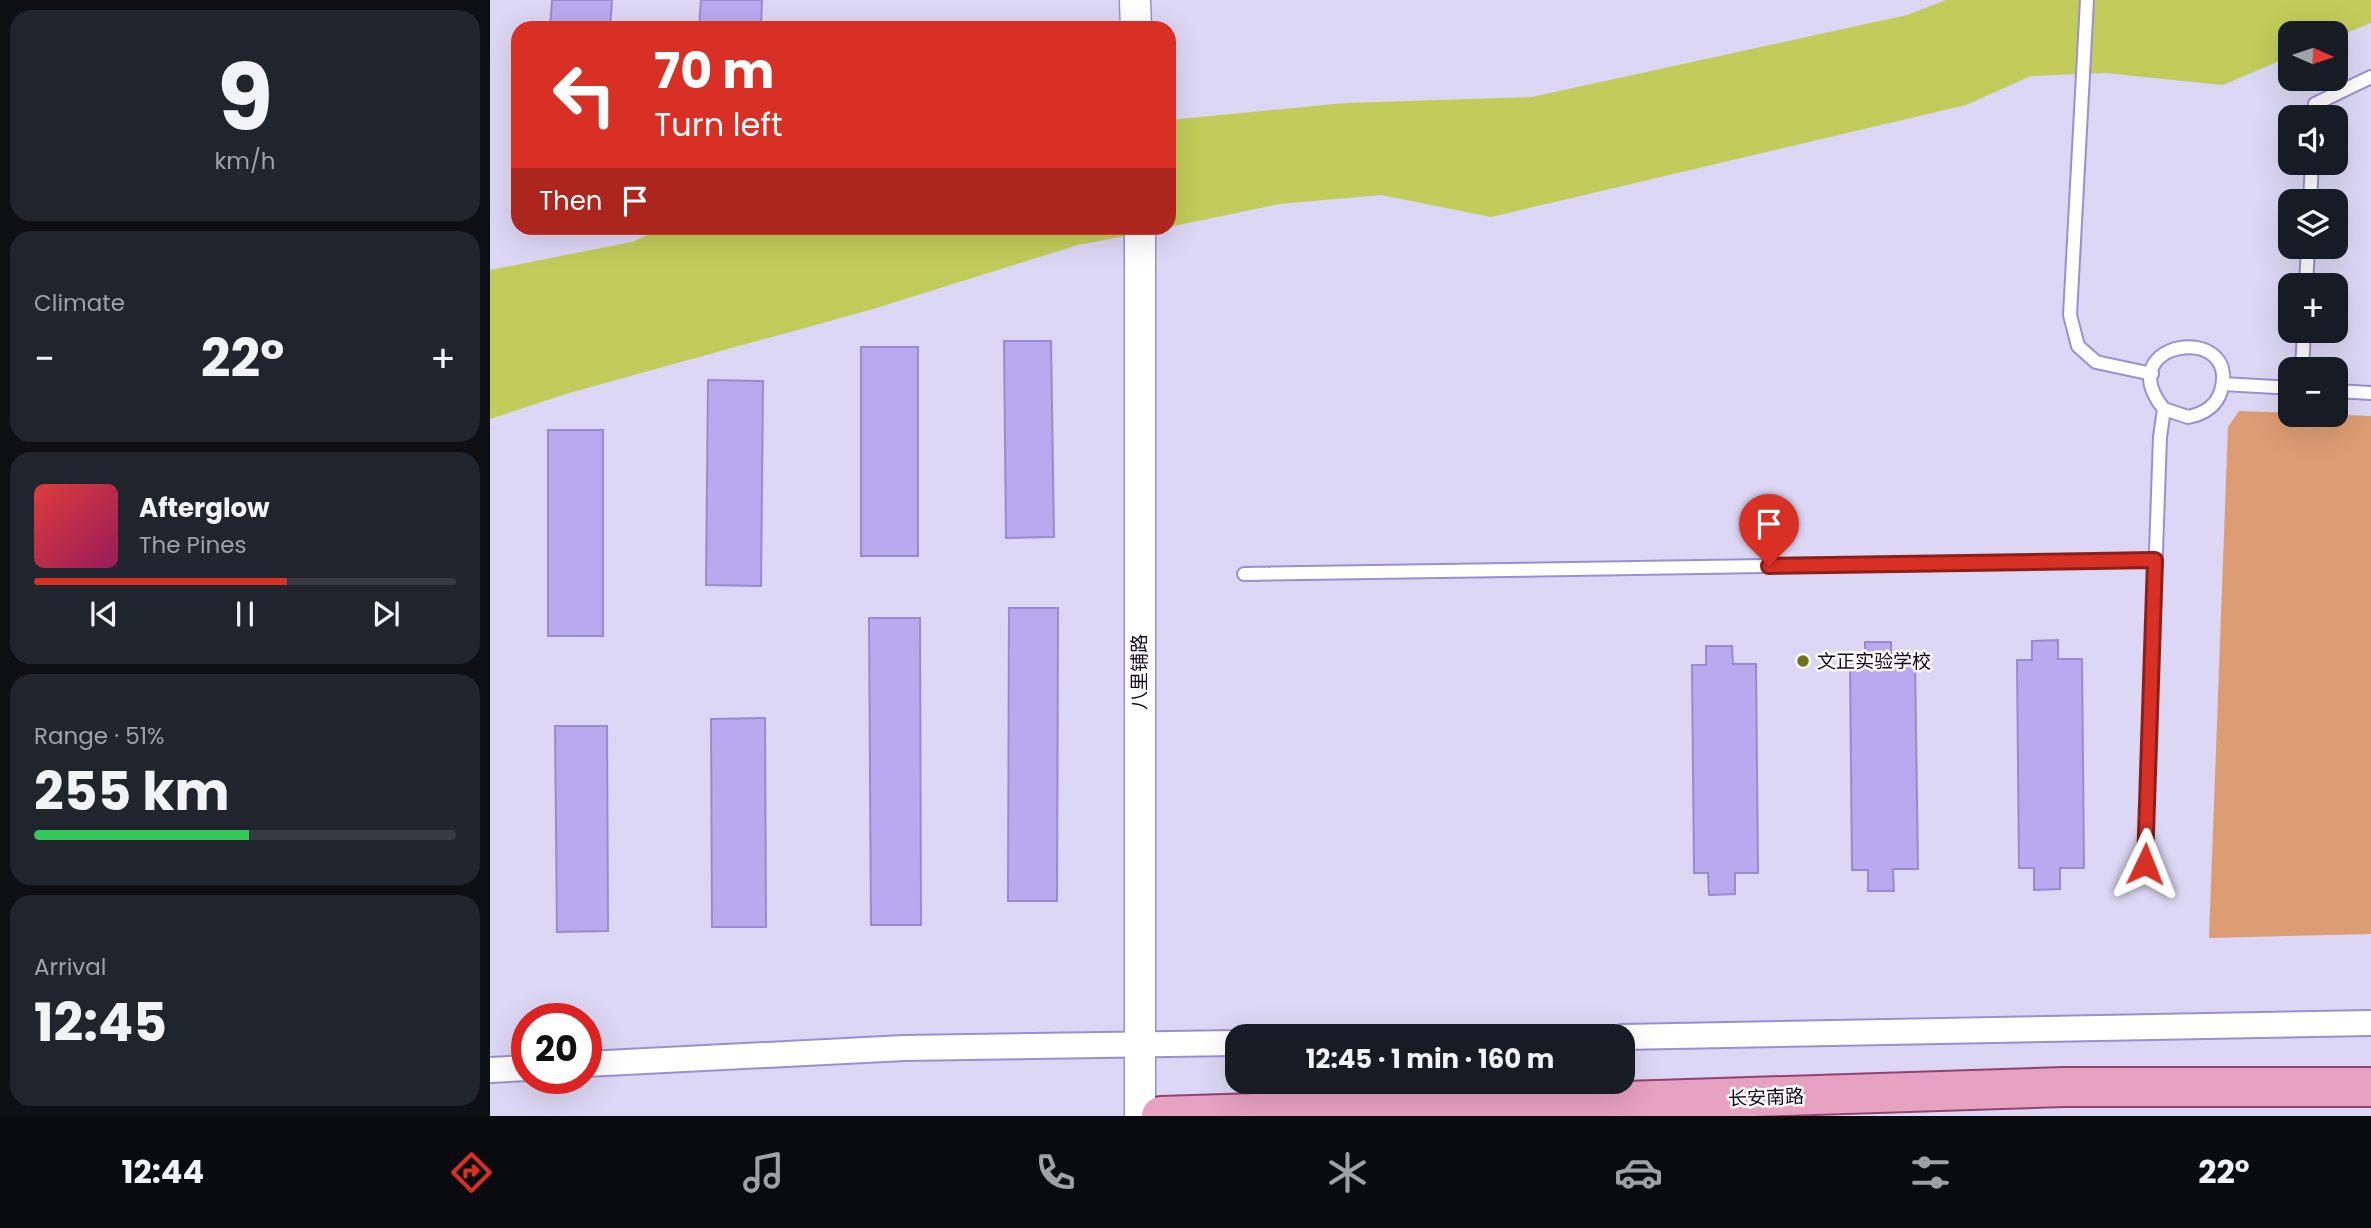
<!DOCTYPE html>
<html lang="en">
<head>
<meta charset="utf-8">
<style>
	body { margin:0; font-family:Poppins,"Noto Sans SC",sans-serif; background:#20242c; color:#f1f3f6; height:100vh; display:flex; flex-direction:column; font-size:26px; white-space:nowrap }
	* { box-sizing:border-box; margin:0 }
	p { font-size:23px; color:#9ea1a6 }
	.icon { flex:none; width:38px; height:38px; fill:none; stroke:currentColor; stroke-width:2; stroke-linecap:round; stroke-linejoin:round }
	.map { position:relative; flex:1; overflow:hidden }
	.drawer { display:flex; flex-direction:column; gap:10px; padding:10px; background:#0d0f14; width:490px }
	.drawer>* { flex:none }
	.guide { position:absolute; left:21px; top:21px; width:665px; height:214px; border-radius:21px; box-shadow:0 7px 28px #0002; background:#d93025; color:#fff; overflow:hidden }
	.needle { width:46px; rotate:93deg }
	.buttons { position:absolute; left:1788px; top:21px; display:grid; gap:14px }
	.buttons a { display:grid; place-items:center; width:70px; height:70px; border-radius:14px; background:#171b24; box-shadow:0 7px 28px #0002; font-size:35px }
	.speed { position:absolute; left:21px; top:1003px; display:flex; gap:14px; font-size:35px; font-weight:700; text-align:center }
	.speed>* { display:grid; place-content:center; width:91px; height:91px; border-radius:50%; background:#171b24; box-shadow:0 7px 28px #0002; line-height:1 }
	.speed .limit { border:10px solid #d22; background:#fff; color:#111 }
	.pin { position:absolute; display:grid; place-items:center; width:60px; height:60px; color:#fff; margin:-72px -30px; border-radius:50% 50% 50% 0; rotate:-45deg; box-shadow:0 0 7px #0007 }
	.pin .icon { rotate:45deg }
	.me { position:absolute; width:77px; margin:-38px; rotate:2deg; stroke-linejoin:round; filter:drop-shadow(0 0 5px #0008) }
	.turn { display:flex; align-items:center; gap:24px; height:147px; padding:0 28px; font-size:32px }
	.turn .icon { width:91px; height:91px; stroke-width:2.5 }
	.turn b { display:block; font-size:49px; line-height:60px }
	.then { display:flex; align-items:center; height:66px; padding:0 28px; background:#0003; gap:14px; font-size:26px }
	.big { font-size:52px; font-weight:700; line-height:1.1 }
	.drawer .tile { flex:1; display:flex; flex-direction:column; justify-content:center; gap:10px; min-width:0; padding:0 24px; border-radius:21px; background:#20242c }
	.drawer .dial { align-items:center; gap:0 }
	.dial b { font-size:91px; line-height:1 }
	.song { display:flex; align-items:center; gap:21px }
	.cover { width:84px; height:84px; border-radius:10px; background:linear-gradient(135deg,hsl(0 70% 55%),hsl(330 70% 35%)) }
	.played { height:7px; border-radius:4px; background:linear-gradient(90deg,#d93025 60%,#363941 60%) }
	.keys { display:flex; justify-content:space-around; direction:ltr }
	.heat { display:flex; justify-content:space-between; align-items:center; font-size:38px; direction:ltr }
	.charge { height:10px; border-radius:5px; background:linear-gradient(90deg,#34c759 51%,#363941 0) }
	.trip { position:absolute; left:735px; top:1024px; width:410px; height:70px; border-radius:21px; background:#171b24; box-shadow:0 7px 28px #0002; font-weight:700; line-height:70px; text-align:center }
	.menu { display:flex; height:112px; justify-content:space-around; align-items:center; background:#090b0e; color:#9ea1a6 }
	.menu .icon { width:49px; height:49px }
	.menu .on { color:#d93025 }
	.menu b { font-size:32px; color:#f1f3f6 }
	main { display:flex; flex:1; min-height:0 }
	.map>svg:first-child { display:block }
</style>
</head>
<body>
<main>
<section class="drawer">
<div class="tile dial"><b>9</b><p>km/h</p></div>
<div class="tile"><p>Climate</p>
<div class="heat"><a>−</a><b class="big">22°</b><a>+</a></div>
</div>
<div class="tile">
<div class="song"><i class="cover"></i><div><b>Afterglow</b><p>The Pines</p></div></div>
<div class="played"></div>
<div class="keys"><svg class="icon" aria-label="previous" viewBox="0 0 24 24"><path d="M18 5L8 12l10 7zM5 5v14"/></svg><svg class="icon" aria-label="pause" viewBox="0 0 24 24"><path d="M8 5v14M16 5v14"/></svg><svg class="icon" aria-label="next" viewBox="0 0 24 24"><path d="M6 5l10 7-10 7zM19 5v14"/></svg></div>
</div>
<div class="tile"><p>Range · 51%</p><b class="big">255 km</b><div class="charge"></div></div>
<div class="tile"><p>Arrival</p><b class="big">12:45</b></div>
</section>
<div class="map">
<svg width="1881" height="1116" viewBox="0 0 1881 1116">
	<rect width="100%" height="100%" fill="#dcd7f4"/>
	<path fill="#dd9d74" d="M1749 411 1881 416V934L1719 938 1738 427Z"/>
	<g fill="#c2cc5a">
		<path d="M1456 0H1881V23L1846 37V33H1801V56L1733 85 1615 73 1541 76 1476 105 1001 217 891 195 789 204 679 227V120L856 103 1042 97 1417 15Z"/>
		<path d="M173 228H677L588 245 383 309 79 393 0 419V270L142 242Z"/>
	</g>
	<g fill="#b9aaf0" stroke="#9a8bcf" stroke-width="2">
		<path d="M62 0H122L120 28H60Z"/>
		<path d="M211 0H272L271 28H209Z"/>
		<path d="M514 341H561L564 537 516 538Z"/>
		<rect x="371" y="347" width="57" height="209"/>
		<path d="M218 380 273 381 271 586 216 585Z"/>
		<rect x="58" y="430" width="55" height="206"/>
		<path d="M519 608H568L567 901H518Z"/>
		<path d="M379 618H430L431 925H381Z"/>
		<path d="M1568 640V659H1592L1594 868H1570V889L1544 890V868H1529L1527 660H1542V641Z"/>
		<path d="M1375 642H1401V661H1425L1428 869H1403L1404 891H1378V870H1362L1360 661H1375Z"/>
		<path d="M1216 646H1242L1243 664H1266L1268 873H1245V894L1219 895 1218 873H1204L1202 665H1216Z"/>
		<path d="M275 718 276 927H222L221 719Z"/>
		<path d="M65 726H117L118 931 67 932Z"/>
	</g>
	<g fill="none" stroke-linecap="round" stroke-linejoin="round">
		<g stroke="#9c8ed2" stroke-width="16">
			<g id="service">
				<path d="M1597 0 1580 315 1588 346 1606 362 1662 374"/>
				<path d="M1824 117 1825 104 1881 77"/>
				<path d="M1820 201 1822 163"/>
				<path d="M1816 285 1818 247"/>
				<path d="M1812 369 1814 331"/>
				<path d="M1733 384 1801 388"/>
				<path d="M1846 391 1881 393"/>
				<path d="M754 574 1666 560"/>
				<path d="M1655 865 1670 437 1674 409C1618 341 1751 321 1731 391 1726 407 1713 414 1698 417L1674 409"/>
			</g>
		</g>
		<g stroke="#9c8ed2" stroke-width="28">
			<g id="minor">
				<path d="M1132 1037 1881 1023"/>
				<path d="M96 1064 414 1048 747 1043"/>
				<path d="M0 1070 37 1068"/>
			</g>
		</g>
		<g stroke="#9c8ed2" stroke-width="33">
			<g id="tertiary">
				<path d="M645 0 646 28"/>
				<path d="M650 228V1116"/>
			</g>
		</g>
		<g stroke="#92436f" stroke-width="42">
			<path id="primary" d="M671 1116 1574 1087H1881"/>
		</g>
		<use href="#service" stroke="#fff" stroke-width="12"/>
		<use href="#minor" stroke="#fff" stroke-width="24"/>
		<use href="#tertiary" stroke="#fff" stroke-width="30"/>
		<use href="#primary" stroke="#e7a1c1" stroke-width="38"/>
	</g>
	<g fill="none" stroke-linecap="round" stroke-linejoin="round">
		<g stroke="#8d1f18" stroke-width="18">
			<path id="route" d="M1279 566 1665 560 1655 864"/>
		</g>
		<use href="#route" stroke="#d93025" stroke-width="12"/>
	</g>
	<circle fill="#6c731a" stroke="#fcfcfc" stroke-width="2.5" cx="1313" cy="661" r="7"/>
	<g text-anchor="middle" stroke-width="5" stroke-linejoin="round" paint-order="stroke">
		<g font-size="19" fill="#110922" stroke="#fcfcfc" text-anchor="start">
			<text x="1327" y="668">文正实验学校</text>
		</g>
		<g font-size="19" fill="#110922" stroke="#fcfcfc">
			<text transform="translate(649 672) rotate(-90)" y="7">八里铺路</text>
			<text transform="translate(1276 1097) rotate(-2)" y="7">长安南路</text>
		</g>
	</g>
</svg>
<div class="buttons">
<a><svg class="needle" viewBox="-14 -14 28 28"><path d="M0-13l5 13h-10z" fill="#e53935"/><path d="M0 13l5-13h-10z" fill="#9ea1a6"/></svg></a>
<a><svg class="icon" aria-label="sound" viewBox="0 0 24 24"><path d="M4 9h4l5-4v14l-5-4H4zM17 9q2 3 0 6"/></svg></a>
<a><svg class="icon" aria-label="layers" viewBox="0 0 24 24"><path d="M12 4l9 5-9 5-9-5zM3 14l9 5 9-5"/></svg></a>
<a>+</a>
<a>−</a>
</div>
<div class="speed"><div class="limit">20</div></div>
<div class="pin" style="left:1279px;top:566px;background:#d93025"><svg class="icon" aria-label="arrive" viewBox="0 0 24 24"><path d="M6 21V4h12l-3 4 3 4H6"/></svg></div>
<svg class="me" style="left:1655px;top:864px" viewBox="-20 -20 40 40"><path d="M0-17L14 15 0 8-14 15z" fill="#d93025" stroke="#fff" stroke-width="4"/></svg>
<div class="trip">12:45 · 1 min · 160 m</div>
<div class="guide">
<div class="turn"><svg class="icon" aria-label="left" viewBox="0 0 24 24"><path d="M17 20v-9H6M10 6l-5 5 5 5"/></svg><div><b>70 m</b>Turn left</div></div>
<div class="then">Then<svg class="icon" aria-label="arrive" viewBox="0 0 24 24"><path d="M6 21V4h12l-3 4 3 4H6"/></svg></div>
</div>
</div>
</main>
<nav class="menu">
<b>12:44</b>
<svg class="icon on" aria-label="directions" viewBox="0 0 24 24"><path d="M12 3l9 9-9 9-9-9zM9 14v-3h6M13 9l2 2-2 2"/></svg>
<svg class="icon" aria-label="music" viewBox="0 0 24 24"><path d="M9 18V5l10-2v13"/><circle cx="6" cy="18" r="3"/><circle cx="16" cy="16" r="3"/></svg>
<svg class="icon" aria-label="phone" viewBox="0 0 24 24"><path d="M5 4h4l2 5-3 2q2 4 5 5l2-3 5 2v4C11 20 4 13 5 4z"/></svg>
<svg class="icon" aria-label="climate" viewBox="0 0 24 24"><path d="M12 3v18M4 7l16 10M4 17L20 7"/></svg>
<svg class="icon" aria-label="car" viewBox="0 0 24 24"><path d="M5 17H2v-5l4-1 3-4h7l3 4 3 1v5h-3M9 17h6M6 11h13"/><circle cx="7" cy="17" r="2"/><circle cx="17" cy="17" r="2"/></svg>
<svg class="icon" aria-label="filters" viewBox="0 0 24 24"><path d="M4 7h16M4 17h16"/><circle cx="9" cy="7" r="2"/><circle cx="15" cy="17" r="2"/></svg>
<b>22°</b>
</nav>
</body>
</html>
